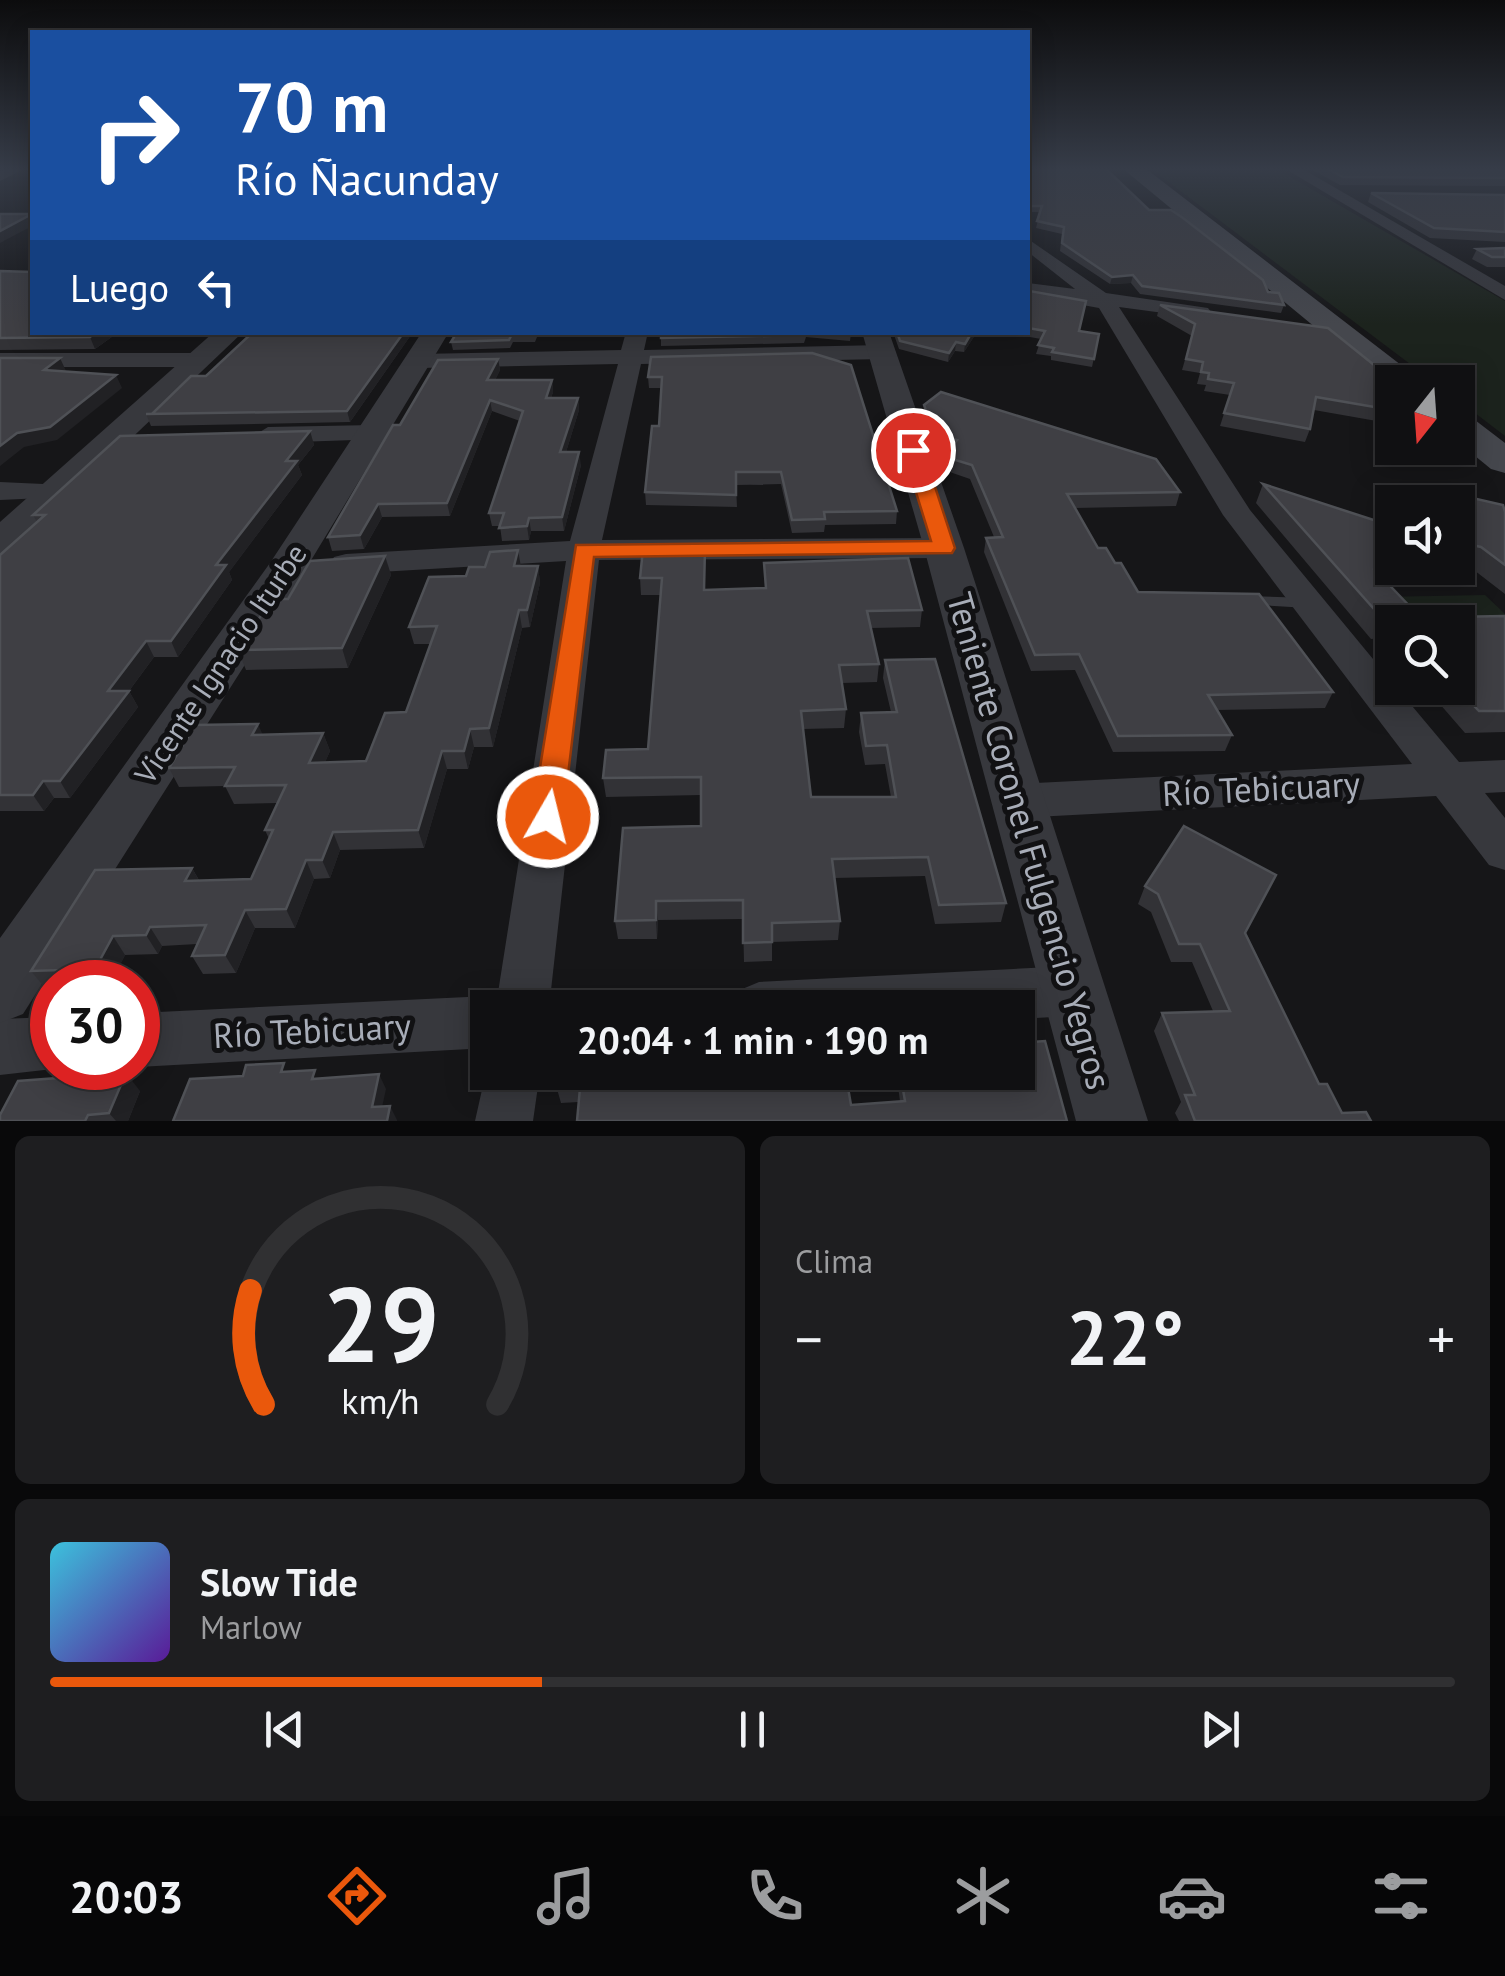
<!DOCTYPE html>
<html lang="es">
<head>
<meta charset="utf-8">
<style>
	body { margin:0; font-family:"PT Sans",sans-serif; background:#1e1e20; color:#f1f3f6; height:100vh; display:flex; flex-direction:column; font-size:38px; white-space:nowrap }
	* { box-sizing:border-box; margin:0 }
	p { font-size:32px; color:#9c9d9f }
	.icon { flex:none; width:55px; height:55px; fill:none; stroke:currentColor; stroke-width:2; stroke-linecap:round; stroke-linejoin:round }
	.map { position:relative; height:1121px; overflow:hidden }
	.panel { display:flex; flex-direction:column; gap:15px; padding:15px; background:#09090a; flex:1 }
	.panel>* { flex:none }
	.guide { position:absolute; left:30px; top:30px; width:1000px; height:305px; border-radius:0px; box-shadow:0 5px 25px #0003,0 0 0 2px #303032; background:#1a4fa0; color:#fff; overflow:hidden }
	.needle { width:65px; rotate:197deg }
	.fabs { position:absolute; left:1375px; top:365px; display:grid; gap:20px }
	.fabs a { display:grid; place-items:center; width:100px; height:100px; border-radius:0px; background:#101012; box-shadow:0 5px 25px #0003,0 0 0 2px #303032; font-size:50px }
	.speed { position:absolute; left:30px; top:960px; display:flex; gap:20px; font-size:50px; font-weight:700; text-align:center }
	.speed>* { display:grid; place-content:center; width:130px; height:130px; border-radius:50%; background:#101012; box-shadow:0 5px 25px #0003,0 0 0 2px #303032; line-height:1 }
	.speed .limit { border:15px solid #d22; background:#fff; color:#111 }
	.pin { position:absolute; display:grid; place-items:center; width:85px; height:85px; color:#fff; margin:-42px; border:5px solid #fff; border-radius:50%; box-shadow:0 2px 10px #0007 }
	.me { position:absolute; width:110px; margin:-55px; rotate:8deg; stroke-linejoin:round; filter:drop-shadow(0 0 8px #0008) }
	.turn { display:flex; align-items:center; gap:35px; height:210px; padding:0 40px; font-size:45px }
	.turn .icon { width:130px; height:130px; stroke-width:2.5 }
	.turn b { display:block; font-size:70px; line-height:85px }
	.then { display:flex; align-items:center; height:95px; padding:0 40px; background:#0003; gap:20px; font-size:38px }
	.big { font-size:75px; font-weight:800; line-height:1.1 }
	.panel .card { flex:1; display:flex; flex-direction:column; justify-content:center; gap:15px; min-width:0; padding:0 35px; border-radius:15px; background:#1e1e20 }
	.panel .dial { align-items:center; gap:0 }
	.dial svg { height:260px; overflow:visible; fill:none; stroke:#303032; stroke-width:7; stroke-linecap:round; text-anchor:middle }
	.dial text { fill:#f1f3f6; stroke:none }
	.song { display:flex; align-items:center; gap:30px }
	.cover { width:120px; height:120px; border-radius:15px; background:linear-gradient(135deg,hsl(190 70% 55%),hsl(270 70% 35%)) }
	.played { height:10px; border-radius:5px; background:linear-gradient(90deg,#ea580c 35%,#303032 35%) }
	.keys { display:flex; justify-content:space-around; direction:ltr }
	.heat { display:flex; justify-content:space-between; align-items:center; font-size:55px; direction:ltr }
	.panel .tiles { flex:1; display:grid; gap:15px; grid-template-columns:1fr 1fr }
	.card:last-child { grid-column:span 2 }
	.trip { position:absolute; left:470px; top:990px; width:565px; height:100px; border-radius:0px; background:#101012; box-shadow:0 5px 25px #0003,0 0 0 2px #303032; font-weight:800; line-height:100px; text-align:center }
	.tabs { display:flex; height:160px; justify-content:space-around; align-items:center; background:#060607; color:#9c9d9f }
	.tabs .icon { width:70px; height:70px }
	.tabs .current { color:#ea580c }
	.tabs b { font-size:45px; color:#f1f3f6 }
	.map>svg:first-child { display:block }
</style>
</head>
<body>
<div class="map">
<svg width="1505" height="1121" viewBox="0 0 1505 1121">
	<rect width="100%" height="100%" fill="#161618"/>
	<g fill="#1c231d">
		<path d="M1150 168H1275L1505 301V436L1458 400V382H1434Z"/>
		<path d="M1485 595 1505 614V635L1458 622H1403L1380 597Z"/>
	</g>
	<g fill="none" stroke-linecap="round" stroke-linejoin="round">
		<path fill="#37383d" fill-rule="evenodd" d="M1247 596 1308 598 1316 603 1308 608 1241 604 1239 601Z"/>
		<g fill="#37383d" fill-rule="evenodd">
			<path d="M7 168H26L0 181V172Z"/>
			<path d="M1284 168H1301L1505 286V300Z"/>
			<path d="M1028 239 1106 293 1208 308 1211 312 1208 316 1201 318 1119 307 1250 510 1392 682V688H1397L1459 762 1505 760V792L1485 793 1505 818V870L1489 865 1436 796 1016 818 1001 813 994 801 1001 789 1016 784 1412 764 1223 515 1099 308 1028 295V283L1075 289 1028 252Z"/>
			<path d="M626 332H648L644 350 883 345 894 352 883 359 641 364 602 540 944 538 955 541 960 548 955 555 944 558 599 560 549 1008H488V1048L138 1067V1013L488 996 497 999 566 561 346 574 334 571 330 564 334 557 346 554 570 541 618 364 418 368 406 361 418 354 621 350Z"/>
			<path d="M0 353H199L211 360 199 367H0Z"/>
			<path d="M374 425 387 433 383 439 268 443 255 435 268 427Z"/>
			<path d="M0 482 65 485 70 491 65 497 0 500Z"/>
			<path d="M1071 966 1090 973 1097 991 1090 1009 1071 1016 1018 1019V1008H733L740 990 759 982Z"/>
			<path d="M52 1017V1068H62L0 1075V1019Z"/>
			<path d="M488 1063V1072H540L533 1121H475Z"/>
		</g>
		<g fill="#37383d" fill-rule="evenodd">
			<path d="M214 332H243L14 550 0 554V522Z"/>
			<path d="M422 332H449L307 567 23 1014 0 1023V938L270 563Z"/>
			<path d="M862 332H889L964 548 1148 1121H1076L924 548Z"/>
		</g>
		<g fill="#45474d" fill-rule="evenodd">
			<path d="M1122 168H1145L1414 375 1418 382H1392L1390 389Z"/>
			<path d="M1458 414 1471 417 1505 443V473L1491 469 1458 442Z"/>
		</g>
	</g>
	<g fill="#323236">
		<path d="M1028 168H1116V170H1107L1149 210 1268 292 1284 305 1281 313 1140 294 1131 283 1110 284 1060 251 1062 234 1036 228 1040 212H1028Z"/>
		<path d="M1309 168H1505V186L1340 185Z"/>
		<path d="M1371 193 1505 195V242L1430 238 1368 202Z"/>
		<path d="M1505 248V267H1487L1472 259 1477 249Z"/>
		<path d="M0 271 32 332H159L116 334 95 349 0 350Z"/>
		<path d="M1028 289 1079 331 1099 334 1092 367 1051 360V356L1036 354 1041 339 1002 332H1028Z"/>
		<path d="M1160 305 1392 404V413L1388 423 1314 410 1310 429 1305 442 1220 426 1230 395 1204 391 1206 385 1197 384 1200 373 1182 370 1192 336 1157 316Z"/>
		<path d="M413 332 350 422 151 426 146 414H152L206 376Z"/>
		<path d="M457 332H539L535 342H513L510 348 453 350 451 342Z"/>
		<path d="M661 332H851V333L850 341 806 337 804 343 661 346Z"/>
		<path d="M893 332H977L964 352 955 351 948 362 899 349Z"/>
		<path d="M651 357 897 511 896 524 825 525 824 532 792 533 781 484 736 485 737 507 646 505 645 492 659 426 662 388H649L648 377Z"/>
		<path d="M498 359 500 370 495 380H552L553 392 551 398H578L579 410 566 452 581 465 564 531H531L529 540 502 541 500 526H492L489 513 520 421 492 411 450 516 382 517 364 549 332 551 328 537 400 425Z"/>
		<path d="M924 405 1180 492 1176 506 1075 508 1098 548 1115 563 1138 592 1333 692 1325 708 1217 710 1232 735 1225 751 1113 752 1075 670 1031 671 984 552 986 538 994 537 970 479 941 469 942 456 947 451 933 446 923 418Z"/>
		<path d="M310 431 314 445 298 465 302 475 229 572 232 580 178 657H154L129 691 138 707 70 798H54L44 811H0V555L37 522 33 515Z"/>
		<path d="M1263 484 1420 617 1505 616V732L1465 733 1426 688H1458V622H1392V649L1383 638 1371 639 1256 503Z"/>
		<path d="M1433 489 1505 512V594L1470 567 1458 564V502H1426Z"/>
		<path d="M705 548V590L765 588 764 563 922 610 920 627 871 628 879 664 877 682 842 683 846 709 844 728 803 729 811 797H891L885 764 865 765 859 732 861 713 891 712 883 678 885 660 1006 903 1001 922 935 924 925 876 834 878 840 921 838 940 772 942V961L744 962 743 919 658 920 657 939H618L615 921 701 826V795L606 797 603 778 648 749 661 595H641L640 578Z"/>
		<path d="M385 556 391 575 348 668 246 670 238 650 288 599Z"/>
		<path d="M521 566H538L540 583 530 627 522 628 493 747H474L468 769H447L424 848 340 850 330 878 314 879 295 928H255L236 973 203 974 192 956 197 944 162 946 158 954 125 955 111 982H52V989H46L31 971 192 868 199 880 251 879 269 839 265 830 277 803 234 804 225 786 179 787 169 768 262 734 323 733 330 751 325 762 366 761 406 712 430 644H414L409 627 466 576Z"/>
		<path d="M1145 886 1246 933 1319 1084 1342 1113 1371 1121H1179L1175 1113 1181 1102 1154 1031 1162 1013 1213 1011 1192 962H1171L1151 912 1138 904Z"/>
		<path d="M896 1072H1018L1067 1121 578 1102 561 1103 557 1089 776 1080 851 1105 900 1101Z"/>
		<path d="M140 1091 128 1121H0Z"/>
	</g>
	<g fill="#212124">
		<path d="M32 214V226L0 243V231Z"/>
		<path d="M1133 275 1131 283 1110 284 1112 277Z"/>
		<path d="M96 332H115L116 334 95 349 90 337Z"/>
		<path d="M404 332H413L350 422 347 411Z"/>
		<path d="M972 332H977L964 352 965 344Z"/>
		<path d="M956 342 955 351 948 362 949 353Z"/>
		<path d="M60 358 66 371 44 370Z"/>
		<path d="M498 359 500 370 489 392 487 380Z"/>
		<path d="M116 375 122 388 57 440 24 447 0 466V446L17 433Z"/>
		<path d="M552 380 553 392 547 410 546 398Z"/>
		<path d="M578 398 579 410 562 465 560 452Z"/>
		<path d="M490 400 492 411 450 516 447 503Z"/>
		<path d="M310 431 314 445 298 465 302 475 229 572 232 580 178 657 171 641 216 565 286 461Z"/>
		<path d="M579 452 581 465 564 531 562 517Z"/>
		<path d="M378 504 382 517 364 549 360 535Z"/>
		<path d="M529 518 531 531 529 540 527 526Z"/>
		<path d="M518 550 521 567 514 566Z"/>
		<path d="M385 556 391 575 348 668 342 648Z"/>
		<path d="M538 566 540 583 530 627 527 610Z"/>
		<path d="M519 610 522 628 493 747 489 728Z"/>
		<path d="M146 641 154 657 117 707 108 691Z"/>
		<path d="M129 691 138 707 70 798 60 781Z"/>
		<path d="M258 724 266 742 252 735Z"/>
		<path d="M470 729 474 747 468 769 464 751Z"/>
		<path d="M323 733 330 751 317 781 309 763Z"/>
		<path d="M442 751 447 769 424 848 418 830Z"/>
		<path d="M43 781 54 798 44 811 33 795Z"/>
		<path d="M333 832 340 850 330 878 322 860Z"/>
		<path d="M306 860 314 879 295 928 286 909Z"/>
		<path d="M192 868 202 886 185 881Z"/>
		<path d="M656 901 658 920 657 939 656 920Z"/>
		<path d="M245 910 255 928 236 973 225 955Z"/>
		<path d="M150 927 162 946 158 954 146 935Z"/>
		<path d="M113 936 125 955 111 982H104L95 969Z"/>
		<path d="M126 1073 140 1091 128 1121H116L109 1113Z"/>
		<path d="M379 1074 386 1089 379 1121 372 1107Z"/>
		<path d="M390 1106 397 1120V1121H387Z"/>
	</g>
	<g fill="#3f3f44" stroke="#4f5156" stroke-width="2.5">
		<path d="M1028 168H1105L1149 210H1171L1183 218 1263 280 1268 292 1279 293 1284 305 1142 286 1133 275 1112 277 1062 243 1064 227 1037 221 1042 206H1028Z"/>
		<path d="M1326 168H1505V178L1343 177Z"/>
		<path d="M1371 193 1505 195V232L1434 228Z"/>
		<path d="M0 214H32L0 231Z"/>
		<path d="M1505 248V257H1492L1477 249Z"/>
		<path d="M0 271 32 272V332H96L90 337 0 338Z"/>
		<path d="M1028 289 1029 291 1086 301 1079 331 1099 334 1094 359 1052 352 1054 348 1038 345 1045 331 1028 328Z"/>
		<path d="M1160 305 1328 328 1389 377 1392 410 1316 397 1310 429 1224 413 1234 383 1208 379 1209 373 1201 372 1203 362 1186 359 1195 324Z"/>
		<path d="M253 332H404L347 411 146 414H152L191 376H206Z"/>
		<path d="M457 332H534L512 334 509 340 451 342Z"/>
		<path d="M661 332H805V335L661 338Z"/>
		<path d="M897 332H972L965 344 956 342 949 353 900 341Z"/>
		<path d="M812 353 851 365 897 511 824 512 825 519 792 520 781 472H736V495L645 492 652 426H659L662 377H648L651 357Z"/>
		<path d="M0 358H60L44 370 116 375 50 427 17 433 0 446Z"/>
		<path d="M498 359 487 380H552L546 398H578L560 452H579L562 517 529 518 527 526 499 528 504 513H489L523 411 490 400 447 503 378 504 360 535 328 537 393 425H400L438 360Z"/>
		<path d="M941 392 1156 459 1180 492 1067 494 1098 548H1106L1115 563H1121L1138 592 1259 594 1333 692 1208 695 1232 735 1118 736 1079 654 1035 655 986 538 1003 537 972 465 942 456 957 440 934 433 924 405Z"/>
		<path d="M310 431 286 461H297L216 565H226L171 641H146L108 691H129L60 781H43L33 795H0V555L45 515H33L120 436Z"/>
		<path d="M1263 484 1392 526V534L1374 569 1420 617 1394 618 1505 616V711H1479L1457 688 1458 622H1398L1394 618H1382Z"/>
		<path d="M1433 489 1503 505 1505 512V565L1481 547 1458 542V502H1436Z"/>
		<path d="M705 548 704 590 766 588 764 563 908 558 922 610 867 611 879 664 839 665 846 709 801 711 811 797H896L887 745 866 746 861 713 897 712 885 660 935 659 1006 903 939 905 928 857 832 859 840 921 772 923V942L743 943V900L656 901V920L615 921 623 828 701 826V777L603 778 606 750 648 749 662 578H640L643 549Z"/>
		<path d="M518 550 514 566H538L527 610H519L489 728 470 729 464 751H442L418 830 333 832 322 860H306L286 909 245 910 225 955 192 956 206 925 150 927 146 935 113 936 95 969 31 971 95 870 192 868 185 881 251 879 273 830H265L286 785 225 786 235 767 169 768 195 725 258 724 252 735 323 733 309 763 366 761 385 713 406 712 437 626 409 627 429 577 466 576 469 567H485L490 552Z"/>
		<path d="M385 556 342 648 238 650 272 599H288L310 561Z"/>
		<path d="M1184 826 1276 875 1245 933 1319 1084H1327L1342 1113 1366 1112 1371 1121H1195L1185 1095H1195L1162 1013 1230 1011 1200 944H1179L1158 894 1145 886Z"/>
		<path d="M1045 1041 1067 1121H577L580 1088 557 1089 559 1072H776V1080L846 1076 851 1105 905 1101 900 1072H1018V1043Z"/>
		<path d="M284 1063 281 1072 315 1070 312 1079 379 1074 372 1107 390 1106 387 1121H173L190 1079 243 1076 246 1065Z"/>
		<path d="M126 1073 109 1113 88 1115 85 1121H0V1115L18 1081Z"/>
	</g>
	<linearGradient id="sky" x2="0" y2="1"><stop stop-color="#0c0c0d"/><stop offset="0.52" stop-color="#363c48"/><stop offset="1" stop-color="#363c48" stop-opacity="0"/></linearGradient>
	<rect width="1505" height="325" fill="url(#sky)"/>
	<path fill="#ea580c" stroke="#983908" stroke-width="2.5" d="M913 444 923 450 955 548 952 553 594 557 563 817 559 826 548 829 537 826 532 817 576 545 931 541 903 450Z"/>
	<g text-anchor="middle" stroke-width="10" stroke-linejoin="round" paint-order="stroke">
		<g font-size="30" fill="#a8adb8" stroke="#111113">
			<text transform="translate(221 664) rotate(-56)" y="10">Vicente Ignacio Iturbe</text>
		</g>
		<g font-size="35" fill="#a8adb8" stroke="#111113">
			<text transform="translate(1261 789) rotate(-3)" y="12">Río Tebicuary</text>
			<text transform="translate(1029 841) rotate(74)" y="12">Teniente Coronel Fulgencio Yegros</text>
			<text transform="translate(312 1031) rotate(-3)" y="12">Río Tebicuary</text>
		</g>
	</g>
</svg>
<div class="fabs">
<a><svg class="needle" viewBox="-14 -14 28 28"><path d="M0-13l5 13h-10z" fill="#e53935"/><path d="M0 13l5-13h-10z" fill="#9c9d9f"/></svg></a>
<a><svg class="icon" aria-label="sound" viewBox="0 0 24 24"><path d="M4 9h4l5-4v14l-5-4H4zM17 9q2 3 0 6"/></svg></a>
<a><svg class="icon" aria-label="search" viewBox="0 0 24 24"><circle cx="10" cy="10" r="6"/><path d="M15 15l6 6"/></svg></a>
</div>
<div class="speed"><div class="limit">30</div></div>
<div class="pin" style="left:913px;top:450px;background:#d93025"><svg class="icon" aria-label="arrive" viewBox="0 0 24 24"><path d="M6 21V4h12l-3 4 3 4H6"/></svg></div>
<svg class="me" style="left:548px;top:817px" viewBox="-20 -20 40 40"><circle r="17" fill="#ea580c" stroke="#fff" stroke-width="3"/><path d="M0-11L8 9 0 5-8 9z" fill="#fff"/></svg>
<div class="trip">20:04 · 1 min · 190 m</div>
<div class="guide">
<div class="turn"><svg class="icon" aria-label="right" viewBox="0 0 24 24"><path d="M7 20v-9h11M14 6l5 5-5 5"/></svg><div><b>70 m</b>Río Ñacunday</div></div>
<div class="then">Luego<svg class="icon" aria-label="left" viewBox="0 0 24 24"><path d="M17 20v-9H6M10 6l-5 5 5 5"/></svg></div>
</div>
</div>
<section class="panel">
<div class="tiles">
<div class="card dial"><svg viewBox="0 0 100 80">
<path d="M14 69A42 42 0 1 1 86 69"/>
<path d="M14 69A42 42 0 0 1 10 34" stroke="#ea580c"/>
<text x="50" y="56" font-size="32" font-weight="700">29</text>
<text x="50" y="72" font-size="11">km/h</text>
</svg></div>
<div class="card"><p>Clima</p>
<div class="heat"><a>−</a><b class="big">22°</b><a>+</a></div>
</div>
<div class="card">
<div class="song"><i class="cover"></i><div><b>Slow Tide</b><p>Marlow</p></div></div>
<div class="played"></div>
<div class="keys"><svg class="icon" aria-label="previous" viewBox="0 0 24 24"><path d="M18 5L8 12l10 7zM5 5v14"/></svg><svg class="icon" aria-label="pause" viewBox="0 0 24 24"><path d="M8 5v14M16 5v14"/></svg><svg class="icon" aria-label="next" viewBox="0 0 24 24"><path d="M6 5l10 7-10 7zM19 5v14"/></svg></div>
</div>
</div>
</section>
<nav class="tabs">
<b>20:03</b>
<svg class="icon current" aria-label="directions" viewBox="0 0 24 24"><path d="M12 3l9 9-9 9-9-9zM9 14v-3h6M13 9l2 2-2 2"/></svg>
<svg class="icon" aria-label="music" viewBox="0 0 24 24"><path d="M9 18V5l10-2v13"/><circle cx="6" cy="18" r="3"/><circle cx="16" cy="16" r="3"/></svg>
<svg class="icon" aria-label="phone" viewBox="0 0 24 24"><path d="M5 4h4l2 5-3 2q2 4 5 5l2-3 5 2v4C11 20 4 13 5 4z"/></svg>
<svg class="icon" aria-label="climate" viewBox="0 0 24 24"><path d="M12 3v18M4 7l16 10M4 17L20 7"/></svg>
<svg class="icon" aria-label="car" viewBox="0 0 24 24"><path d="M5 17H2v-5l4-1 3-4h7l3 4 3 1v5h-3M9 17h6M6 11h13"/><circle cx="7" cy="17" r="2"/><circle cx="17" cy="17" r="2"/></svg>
<svg class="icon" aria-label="filters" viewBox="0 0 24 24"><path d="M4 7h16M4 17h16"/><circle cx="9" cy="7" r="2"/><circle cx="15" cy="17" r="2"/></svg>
</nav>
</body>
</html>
